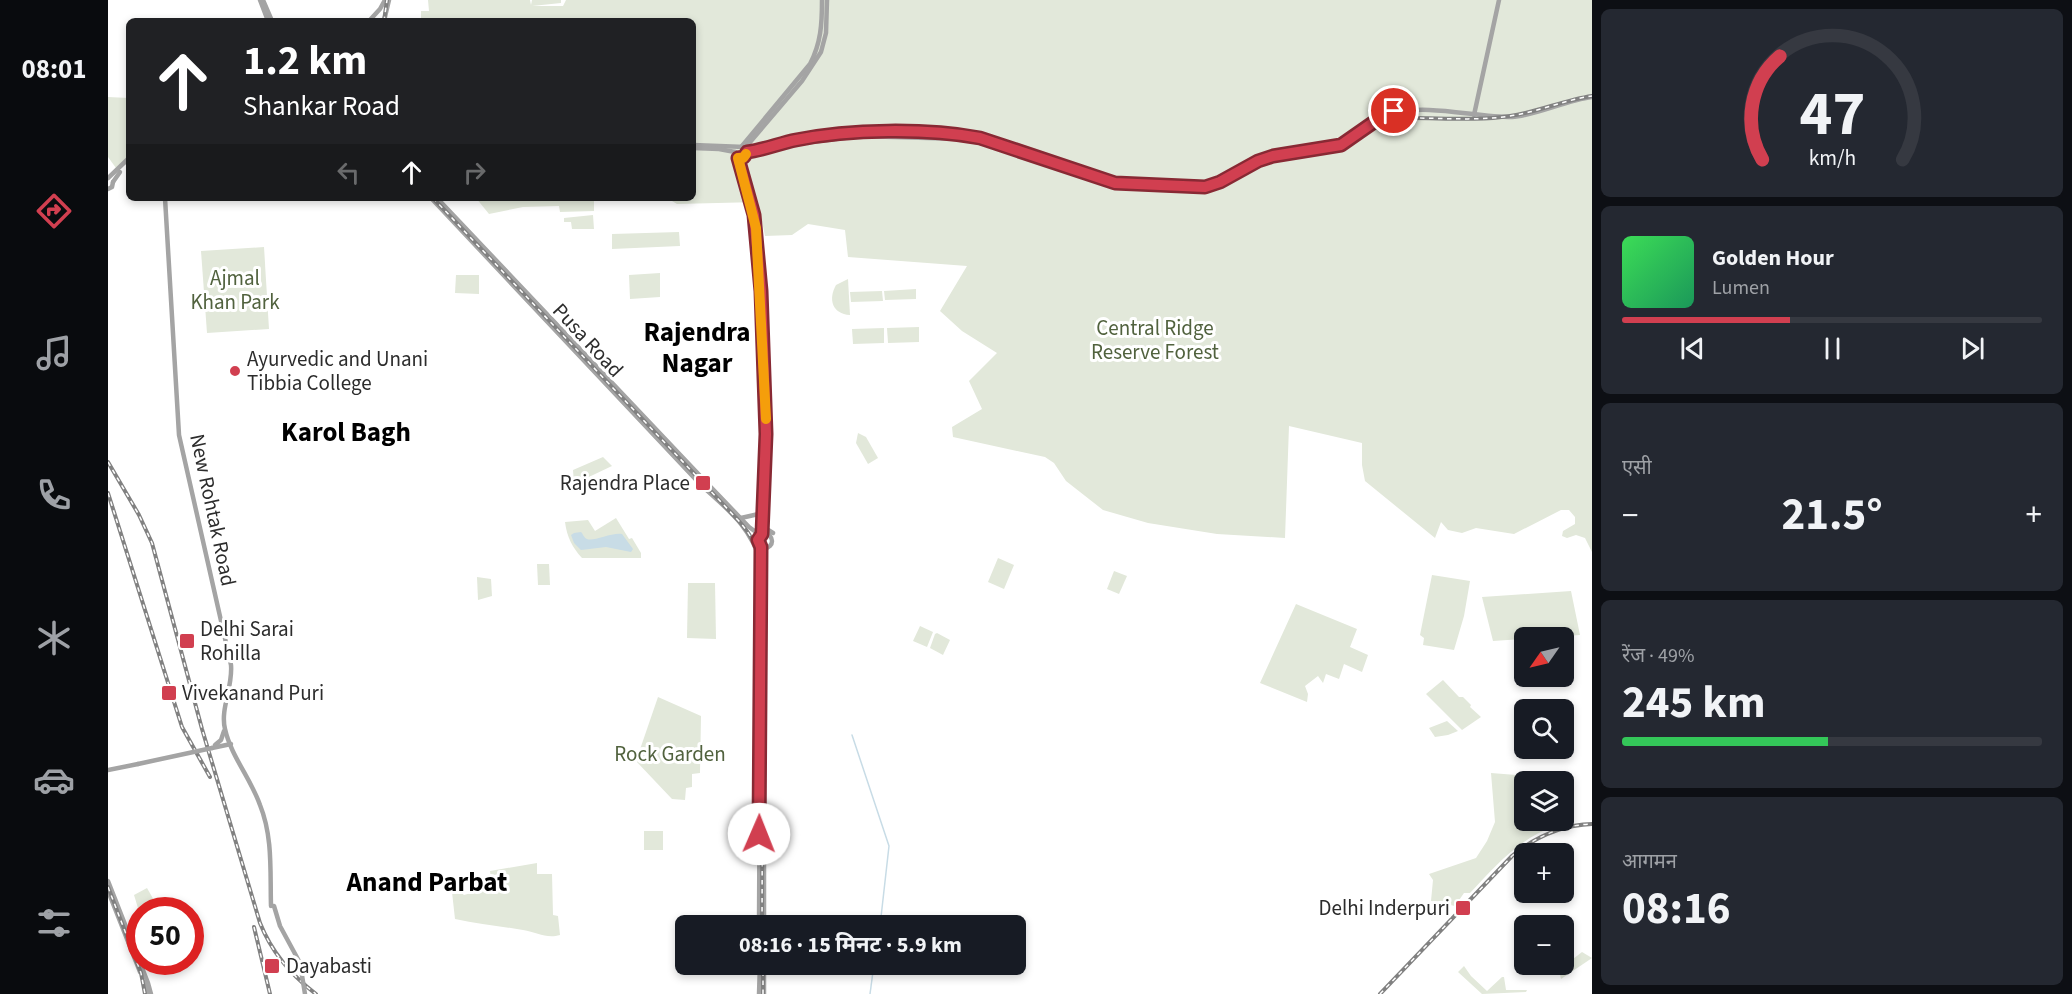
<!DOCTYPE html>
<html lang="hi">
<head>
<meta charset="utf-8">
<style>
	body { margin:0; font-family:"Source Sans 3","Noto Sans Devanagari",sans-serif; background:#242831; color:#f1f3f6; height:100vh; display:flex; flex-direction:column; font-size:22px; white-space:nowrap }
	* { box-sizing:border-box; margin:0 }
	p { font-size:20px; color:#9ea1a6 }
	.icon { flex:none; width:33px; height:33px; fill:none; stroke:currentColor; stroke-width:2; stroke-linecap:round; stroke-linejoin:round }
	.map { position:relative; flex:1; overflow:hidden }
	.sheet { display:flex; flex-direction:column; gap:9px; padding:9px; background:#0d0f14; width:480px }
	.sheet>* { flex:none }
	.top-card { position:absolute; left:18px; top:18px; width:570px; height:183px; border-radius:9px; box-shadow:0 3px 9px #0003; background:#202124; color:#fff; overflow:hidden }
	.needle { width:39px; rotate:236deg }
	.fabs { position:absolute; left:1406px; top:627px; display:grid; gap:12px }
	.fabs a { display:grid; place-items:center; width:60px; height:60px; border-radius:9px; background:#171b24; box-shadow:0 3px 9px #0003; font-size:30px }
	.speed { position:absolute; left:18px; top:897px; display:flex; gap:12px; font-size:30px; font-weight:700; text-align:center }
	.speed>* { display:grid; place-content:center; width:78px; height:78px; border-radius:50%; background:#171b24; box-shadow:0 3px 9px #0003; line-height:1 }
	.speed .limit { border:9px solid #d22; background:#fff; color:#111 }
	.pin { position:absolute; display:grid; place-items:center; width:51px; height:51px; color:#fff; margin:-26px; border:3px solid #fff; border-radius:50%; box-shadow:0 2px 6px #0007 }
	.me { position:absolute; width:66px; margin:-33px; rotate:1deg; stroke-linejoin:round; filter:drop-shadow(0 0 4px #0008) }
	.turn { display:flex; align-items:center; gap:21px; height:126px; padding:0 18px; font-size:27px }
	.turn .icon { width:78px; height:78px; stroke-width:2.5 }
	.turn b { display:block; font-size:42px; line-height:51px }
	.lanes { display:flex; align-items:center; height:57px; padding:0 18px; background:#0003; justify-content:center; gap:30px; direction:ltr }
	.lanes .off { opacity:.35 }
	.big { font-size:45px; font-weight:700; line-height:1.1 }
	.sheet .widget { flex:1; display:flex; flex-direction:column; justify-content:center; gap:9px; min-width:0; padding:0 21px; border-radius:9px; background:#242831 }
	.sheet .dial { align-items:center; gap:0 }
	.dial svg { height:156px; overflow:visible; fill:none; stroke:#363941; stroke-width:7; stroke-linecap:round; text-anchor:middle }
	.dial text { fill:#f1f3f6; stroke:none }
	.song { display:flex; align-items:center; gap:18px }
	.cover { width:72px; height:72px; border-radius:9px; background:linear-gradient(135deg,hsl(130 70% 55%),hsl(150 70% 35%)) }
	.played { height:6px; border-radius:3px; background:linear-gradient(90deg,#d13f50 40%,#363941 40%) }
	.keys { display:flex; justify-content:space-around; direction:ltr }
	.heat { display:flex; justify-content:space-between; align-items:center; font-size:33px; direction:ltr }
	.charge { height:9px; border-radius:4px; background:linear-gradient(90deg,#34c759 49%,#363941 0) }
	.trip { position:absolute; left:567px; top:915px; width:351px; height:60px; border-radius:9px; background:#171b24; box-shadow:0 3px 9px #0003; font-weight:700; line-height:60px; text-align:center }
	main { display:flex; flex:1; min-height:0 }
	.tab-bar { display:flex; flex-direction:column; width:108px; justify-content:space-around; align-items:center; background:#090b0e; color:#9ea1a6 }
	.tab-bar .icon { width:42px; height:42px }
	.tab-bar .selected { color:#d13f50 }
	.tab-bar b { font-size:27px; color:#f1f3f6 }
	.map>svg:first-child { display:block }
</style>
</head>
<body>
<main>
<nav class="tab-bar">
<b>08:01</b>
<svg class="icon selected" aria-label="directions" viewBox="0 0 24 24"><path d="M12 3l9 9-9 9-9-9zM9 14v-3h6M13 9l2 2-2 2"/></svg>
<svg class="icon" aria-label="music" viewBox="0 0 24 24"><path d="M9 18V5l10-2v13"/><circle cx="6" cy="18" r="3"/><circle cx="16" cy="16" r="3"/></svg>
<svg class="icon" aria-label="phone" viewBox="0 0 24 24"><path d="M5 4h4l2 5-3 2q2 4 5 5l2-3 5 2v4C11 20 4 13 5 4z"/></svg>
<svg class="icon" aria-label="climate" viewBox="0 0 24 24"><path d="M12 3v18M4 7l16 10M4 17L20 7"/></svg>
<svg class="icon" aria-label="car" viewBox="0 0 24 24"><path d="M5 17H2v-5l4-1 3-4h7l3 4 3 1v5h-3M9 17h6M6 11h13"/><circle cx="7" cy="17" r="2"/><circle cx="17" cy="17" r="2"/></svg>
<svg class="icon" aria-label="filters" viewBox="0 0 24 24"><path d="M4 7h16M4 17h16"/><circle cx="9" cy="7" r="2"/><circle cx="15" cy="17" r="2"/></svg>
</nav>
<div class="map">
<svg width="1484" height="994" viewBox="0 0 1484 994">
	<rect width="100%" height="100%" fill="#fff"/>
	<g fill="#e2e8da">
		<path d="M320 0H422L423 5 424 0H453V3L424 6H455L458 0H1484V552L1477 538 1468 535 1459 538 1454 536 1455 531 1467 524V517L1461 510H1453L1406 534 1368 528 1354 533 1340 530 1333 522 1327 538 1257 481 1254 465V443L1181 426 1177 538 1109 534 1040 523 995 510 958 481 946 463 937 457 845 437 844 427 874 409 861 381 889 353 854 331 832 311 859 266 740 257 737 230 700 224 684 235 657 236 650 202 569 204 559 198H585V21H313V11H321Z"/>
		<path d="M0 97 21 98V155L8 168 0 157Z"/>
		<path d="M368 198H486V211L452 212 451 206 415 207 381 214Z"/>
		<path d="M485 215 486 229H464L463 222H456V218Z"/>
		<path d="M571 232 572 246 504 249V234Z"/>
		<path d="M156 247 161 329 99 333 93 251Z"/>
		<path d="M552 273V297L522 299 521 275Z"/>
		<path d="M348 275H371V294L347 293Z"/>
		<path d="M740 279 742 315C724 314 720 299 728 285Z"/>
		<path d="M808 289V299L777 300 776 291Z"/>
		<path d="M774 291 775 301 743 302 742 292Z"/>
		<path d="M811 327V342L780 343 779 328Z"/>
		<path d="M776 328V343L745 344 744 329Z"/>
		<path d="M750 433 758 437 770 458 760 464 748 443Z"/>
		<path d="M495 457 504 466 466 484 465 470Z"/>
		<path d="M508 518 521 539 524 538 533 553V558H474C464 547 459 537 457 522L480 520 487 531Z"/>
		<path d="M890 558 906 565 896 589 880 582Z"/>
		<path d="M429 564H441L442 585H430Z"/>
		<path d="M1006 571 1019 576 1011 594 999 589Z"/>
		<path d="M1324 575 1362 581 1356 616 1346 650 1315 645 1316 638 1312 635Z"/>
		<path d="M369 577 383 579 384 596 370 600Z"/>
		<path d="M580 583H607L608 639 579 638Z"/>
		<path d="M1463 591 1472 635 1385 641 1374 597Z"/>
		<path d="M1188 604 1249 629 1242 647 1260 655 1254 672 1236 664 1231 679 1218 674 1215 683 1210 676 1197 686 1200 694 1199 702 1152 683Z"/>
		<path d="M812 626 825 632 819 647 805 641Z"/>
		<path d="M827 634 829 633 842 640 835 655 822 648Z"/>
		<path d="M1335 680 1351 697H1355L1363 705 1362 707 1373 717 1354 730 1318 694Z"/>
		<path d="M550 697 593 716 592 773 584 774V787L578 788 577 800 564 799 528 761Z"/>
		<path d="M1339 721 1350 731 1340 735 1327 737 1321 728Z"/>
		<path d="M1383 773 1436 777V781L1416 782V820L1444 821 1445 827C1410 839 1387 867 1362 893H1356L1347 906 1323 901 1325 880 1321 874 1368 858 1379 841 1387 822Z"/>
		<rect x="536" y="831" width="19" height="19"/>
		<path d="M429 863V874H444L445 915 450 916 452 935C438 939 429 932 415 930 392 926 370 924 347 919L344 892 351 891 356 895 384 887 382 871Z"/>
		<path d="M39 888 47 902 30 908 26 895Z"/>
		<path d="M1474 952 1484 958 1453 979 1451 970Z"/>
		<path d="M1356 966 1363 976 1379 991 1394 977H1396L1398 990H1419L1418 992 1374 994 1350 972Z"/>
	</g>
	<path fill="#c8dce6" d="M473 532C475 534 476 538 479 539 485 542 504 532 514 534L525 549 523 552 498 547 473 550 466 543 463 535 466 533Z"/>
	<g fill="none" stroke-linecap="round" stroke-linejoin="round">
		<g stroke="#c8dce6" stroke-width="1.5">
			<path d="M744 735 781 846 772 926"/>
			<path d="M762 994 766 964"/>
		</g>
		<g stroke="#a4a4a4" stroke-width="4.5">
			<path d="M152 0 160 21"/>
			<path d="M155 0 164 21"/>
			<path d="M261 21 272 9 277 0"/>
			<path d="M276 21 281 0"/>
			<path d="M1366 115 1391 0"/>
			<path d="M748 133C780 130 841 130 872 138 906 147 940 160 973 172"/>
			<path d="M585 145 637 147"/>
			<path d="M671 145 689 140 721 136"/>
			<path d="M634 146 702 64C713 43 714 24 714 0"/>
			<path d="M585 148 611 149 627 152"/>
			<path d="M637 148 694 81 713 52 718 33 719 0"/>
			<path d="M627 152C639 175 647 207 649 232L658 434 654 534"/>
			<path d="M638 155 687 144 752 136 853 139 877 144 994 182 1015 186 1097 189C1121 184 1139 165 1163 158 1186 152 1214 157 1235 146 1252 138 1267 118 1285 113 1321 104 1366 117 1404 117 1426 116 1459 100 1484 97"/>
			<path d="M0 178 21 158"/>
			<path d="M5 182 12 172"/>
			<path d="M1031 184 1082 187"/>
			<path d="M0 189 4 187 5 182"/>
			<path d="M57 198 71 435 123 665C125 687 112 709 117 729 123 756 143 779 152 805 165 837 162 872 163 906"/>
			<path d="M323 198 592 484C620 510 642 525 653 563"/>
			<path d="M329 198 597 481 641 527 652 535"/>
			<path d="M657 365 662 434 660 462"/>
			<path d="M633 518 655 513"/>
			<path d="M657 524 658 534"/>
			<path d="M657 528 665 533"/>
			<circle cx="657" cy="541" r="7"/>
			<path d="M107 745 113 740 116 731"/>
			<path d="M104 748 123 744"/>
			<path d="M0 770 30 764"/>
			<path d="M0 881 40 983 43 994"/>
			<path d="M0 891 32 972"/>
			<path d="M651 926 653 547"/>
			<path d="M656 926V560L658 548"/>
			<path d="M656 964V994"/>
			<path d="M37 982 39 994"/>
			<path d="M651 994 652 964"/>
		</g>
		<g stroke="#818181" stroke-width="4">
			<g id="rail">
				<path d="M276 21 279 0"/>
				<path d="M1303 118C1336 118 1369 121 1402 116 1430 112 1456 100 1484 96"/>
				<path d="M325 198 630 520C647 539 654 556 655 582L654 926"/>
				<path d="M0 462 31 515 44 543 94 729 152 923C164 953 183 975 208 994"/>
				<path d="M0 493 74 727 102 777"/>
				<path d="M0 887 33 973 37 994"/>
				<path d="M146 927 162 994"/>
				<path d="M655 994V964"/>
				<path d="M1272 994 1404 856C1427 837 1454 825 1484 824"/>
			</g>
		</g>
		<use href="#rail" stroke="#fff" stroke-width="1.5" stroke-dasharray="4.5" stroke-linecap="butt"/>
		<g stroke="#a4a4a4" stroke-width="4.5">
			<path d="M30 764 104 748"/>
			<path d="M166 906 172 926 192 963 197 994"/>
		</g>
	</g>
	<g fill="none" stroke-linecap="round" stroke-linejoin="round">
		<g stroke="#882934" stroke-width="15">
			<path id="route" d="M651 834 653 547 650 540 654 534 658 434 653 291 646 215 630 158 636 157 639 152C656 150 672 143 688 140 742 129 818 128 872 138L1007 183 1097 187 1112 182 1150 161 1165 156 1233 145 1276 115 1286 111"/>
		</g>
		<use href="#route" stroke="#d13f50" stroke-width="10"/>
		<path stroke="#f59e0b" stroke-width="10" d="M638 154 635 158H630L648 228 658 419"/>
	</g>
	<g fill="#d13f50" stroke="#fff" stroke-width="2">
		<circle cx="127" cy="371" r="6"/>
		<rect x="587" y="475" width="16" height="16" rx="3"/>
		<rect x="71" y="633" width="16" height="16" rx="3"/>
		<rect x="53" y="685" width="16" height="16" rx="3"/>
		<rect x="1347" y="900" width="16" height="16" rx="3"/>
		<rect x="156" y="958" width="16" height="16" rx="3"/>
	</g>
	<g text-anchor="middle" stroke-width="6" stroke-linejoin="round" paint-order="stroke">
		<g font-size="21" fill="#51623e" stroke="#fff">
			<text x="127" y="285">Ajmal<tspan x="127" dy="24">Khan Park</tspan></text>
			<text x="1047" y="335">Central Ridge<tspan x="1047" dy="24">Reserve Forest</tspan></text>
			<text x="562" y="761">Rock Garden</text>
		</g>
		<g font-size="21" fill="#2c2c2c" stroke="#fff">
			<text transform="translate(480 340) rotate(47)" y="7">Pusa Road</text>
			<text transform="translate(105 510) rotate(78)" y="7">New Rohtak Road</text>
		</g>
		<g font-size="21" fill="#2c2c2c" stroke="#fff" text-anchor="start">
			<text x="139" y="366">Ayurvedic and Unani<tspan x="139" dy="24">Tibbia College</tspan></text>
			<text x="582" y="490" text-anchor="end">Rajendra Place</text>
			<text x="92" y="636">Delhi Sarai<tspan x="92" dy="24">Rohilla</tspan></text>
			<text x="74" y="700">Vivekanand Puri</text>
			<text x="1342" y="915" text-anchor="end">Delhi Inderpuri</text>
			<text x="178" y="973">Dayabasti</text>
		</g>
		<g font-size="27" font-weight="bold" fill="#000" stroke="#fff">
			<text x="589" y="341">Rajendra<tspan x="589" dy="31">Nagar</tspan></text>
			<text x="238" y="441">Karol Bagh</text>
			<text x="319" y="891">Anand Parbat</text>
		</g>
	</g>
</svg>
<div class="fabs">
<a><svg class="needle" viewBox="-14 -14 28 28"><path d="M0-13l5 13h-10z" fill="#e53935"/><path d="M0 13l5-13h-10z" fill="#9ea1a6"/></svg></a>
<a><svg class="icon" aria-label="search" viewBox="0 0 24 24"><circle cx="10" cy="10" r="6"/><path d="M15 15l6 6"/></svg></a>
<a><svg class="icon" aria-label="layers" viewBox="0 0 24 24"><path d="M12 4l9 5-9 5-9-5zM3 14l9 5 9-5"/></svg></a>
<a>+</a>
<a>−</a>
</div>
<div class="speed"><div class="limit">50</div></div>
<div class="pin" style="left:1286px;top:111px;background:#d93025"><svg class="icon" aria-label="arrive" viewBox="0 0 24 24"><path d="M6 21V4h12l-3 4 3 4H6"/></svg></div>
<svg class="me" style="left:651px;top:834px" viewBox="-20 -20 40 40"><circle r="19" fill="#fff"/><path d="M0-13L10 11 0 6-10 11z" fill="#d13f50"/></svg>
<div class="trip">08:16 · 15 मिनट · 5.9 km</div>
<div class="top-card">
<div class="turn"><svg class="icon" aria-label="ahead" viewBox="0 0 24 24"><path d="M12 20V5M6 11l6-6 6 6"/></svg><div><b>1.2 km</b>Shankar Road</div></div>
<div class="lanes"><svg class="icon off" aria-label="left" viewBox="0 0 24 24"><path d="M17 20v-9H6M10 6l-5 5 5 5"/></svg><svg class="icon" aria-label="ahead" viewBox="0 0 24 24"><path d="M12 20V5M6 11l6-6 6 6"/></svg><svg class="icon off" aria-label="right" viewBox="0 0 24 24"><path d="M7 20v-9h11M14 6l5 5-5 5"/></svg></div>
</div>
</div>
<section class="sheet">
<div class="widget dial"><svg viewBox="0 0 100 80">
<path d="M14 69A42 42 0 1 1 86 69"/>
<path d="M14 69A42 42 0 0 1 23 16" stroke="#d13f50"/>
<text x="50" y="56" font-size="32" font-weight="700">47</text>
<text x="50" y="72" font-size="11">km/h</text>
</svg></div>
<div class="widget">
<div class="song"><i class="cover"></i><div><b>Golden Hour</b><p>Lumen</p></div></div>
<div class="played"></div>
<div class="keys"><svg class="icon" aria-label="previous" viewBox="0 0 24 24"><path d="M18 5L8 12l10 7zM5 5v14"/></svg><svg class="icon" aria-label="pause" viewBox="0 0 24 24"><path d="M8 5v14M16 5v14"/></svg><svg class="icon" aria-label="next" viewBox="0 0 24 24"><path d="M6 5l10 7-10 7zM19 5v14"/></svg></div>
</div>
<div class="widget"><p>एसी</p>
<div class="heat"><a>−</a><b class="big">21.5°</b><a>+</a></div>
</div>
<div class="widget"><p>रेंज · 49%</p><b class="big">245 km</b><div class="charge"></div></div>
<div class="widget"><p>आगमन</p><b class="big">08:16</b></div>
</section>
</main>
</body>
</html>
